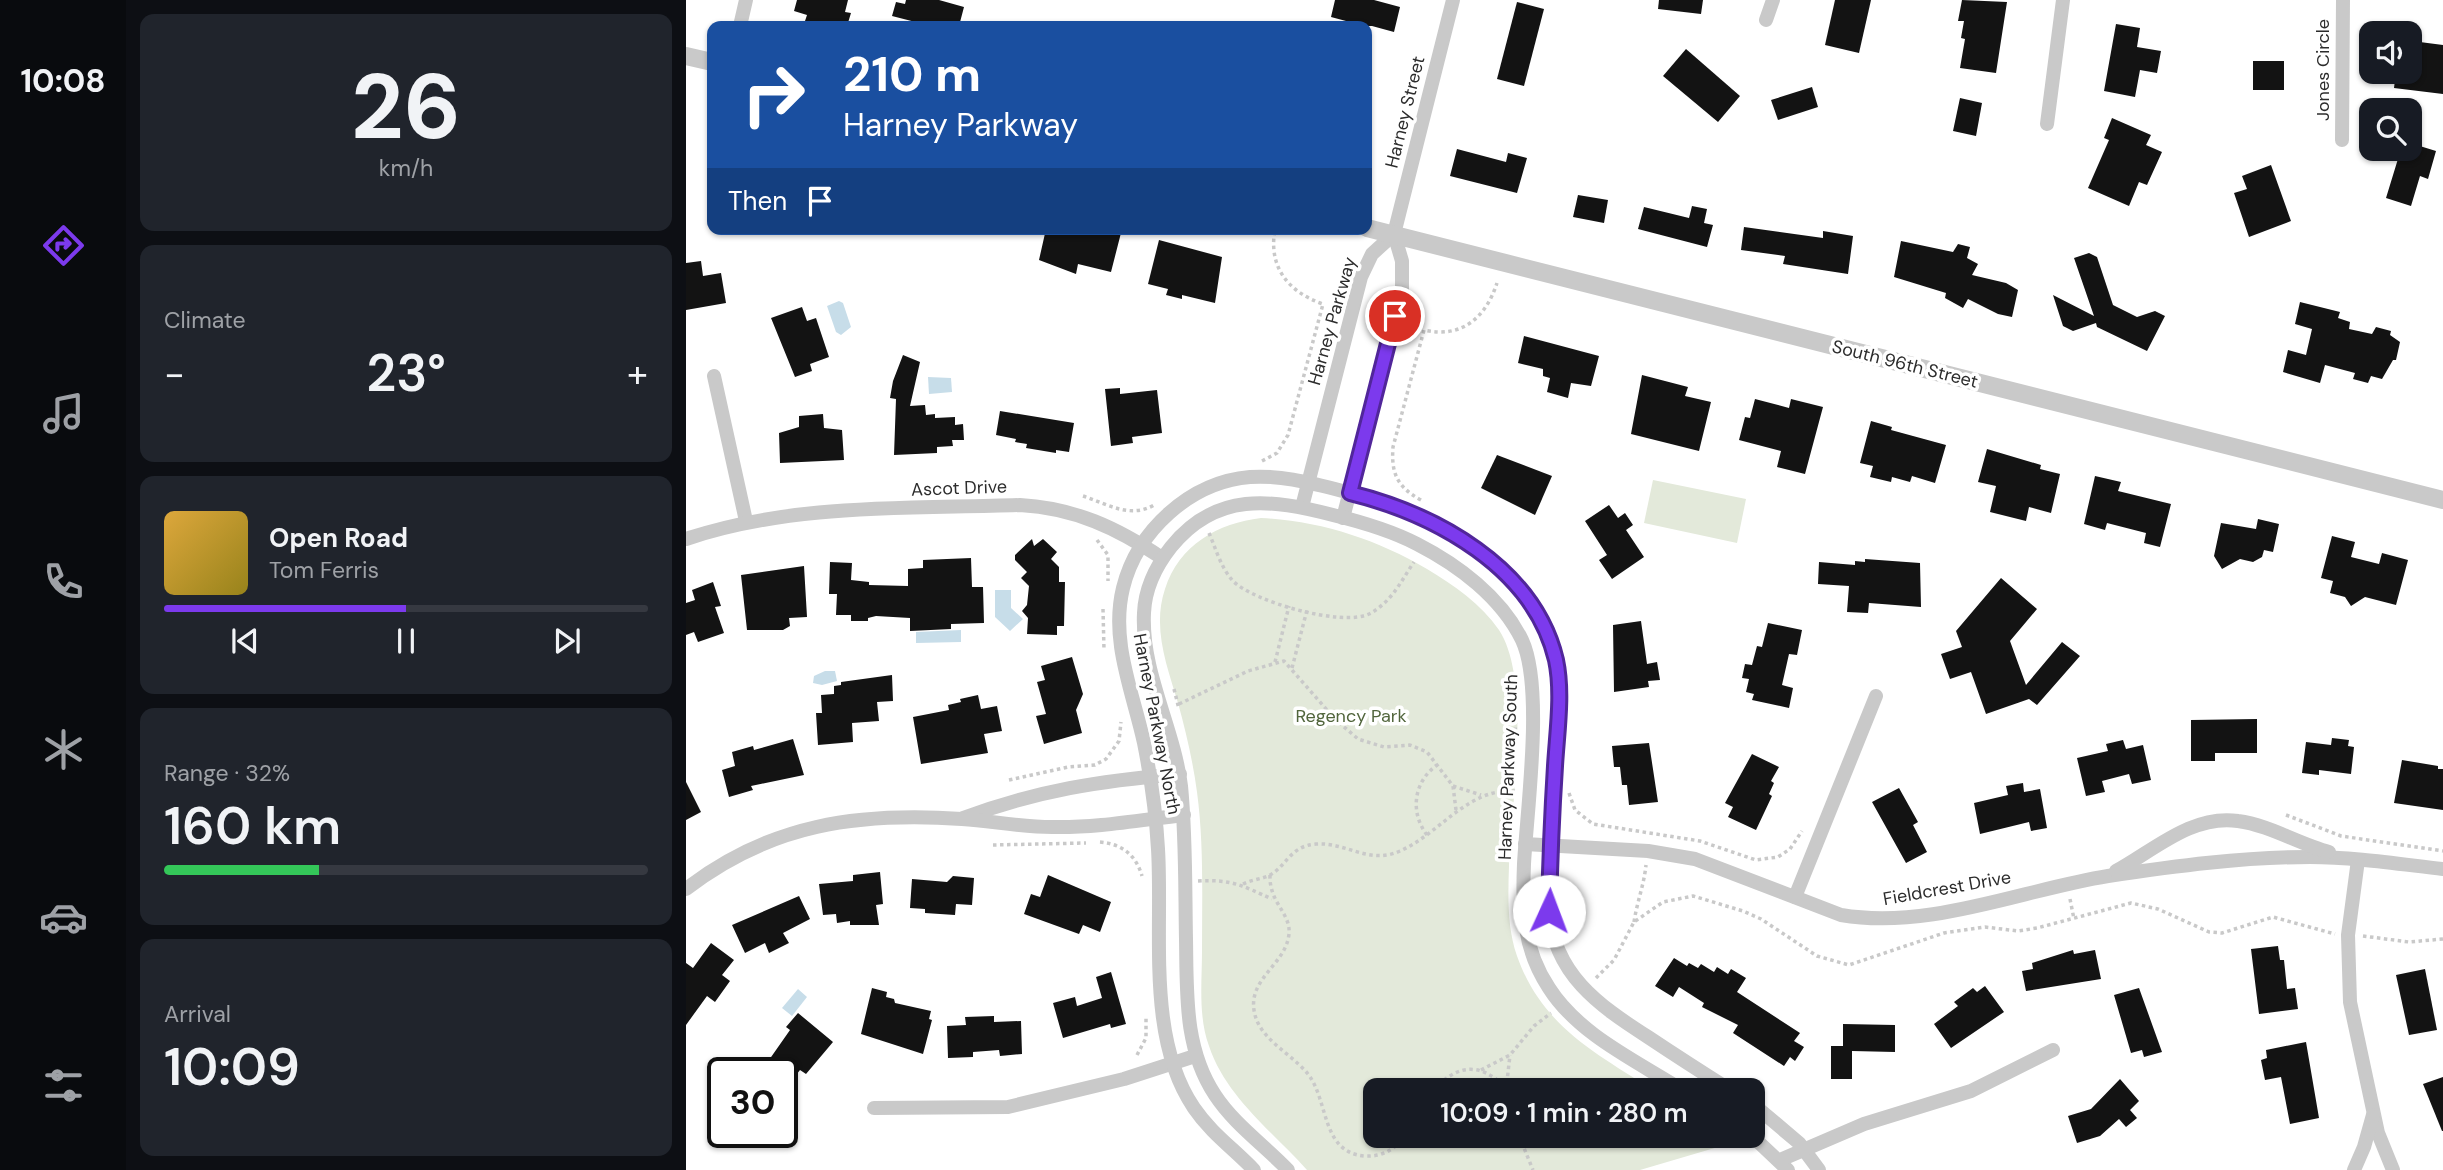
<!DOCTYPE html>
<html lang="en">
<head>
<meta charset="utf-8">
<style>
	body { margin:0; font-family:"DM Sans",sans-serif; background:#20242c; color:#f1f3f6; height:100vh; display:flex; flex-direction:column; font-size:26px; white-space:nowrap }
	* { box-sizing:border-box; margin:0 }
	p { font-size:23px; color:#9ea1a6 }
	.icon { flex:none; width:38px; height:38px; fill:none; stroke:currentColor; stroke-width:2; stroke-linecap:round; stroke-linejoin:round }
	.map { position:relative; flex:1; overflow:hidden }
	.side { display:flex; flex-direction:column; gap:14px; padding:14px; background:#0d0f14; width:560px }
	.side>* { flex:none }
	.banner { position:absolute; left:21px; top:21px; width:665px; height:214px; border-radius:14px; box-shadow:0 2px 5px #0004; background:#1a4fa0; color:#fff; overflow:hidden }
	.buttons { position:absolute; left:1673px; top:21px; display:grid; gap:14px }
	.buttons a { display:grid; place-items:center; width:63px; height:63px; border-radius:14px; background:#171b24; box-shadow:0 2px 5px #0004; font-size:35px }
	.speed { position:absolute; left:21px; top:1057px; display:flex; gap:14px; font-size:35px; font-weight:700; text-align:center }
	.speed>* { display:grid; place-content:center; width:91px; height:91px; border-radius:50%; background:#171b24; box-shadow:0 2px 5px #0004; line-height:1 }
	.speed .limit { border:4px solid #111; border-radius:10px; background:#fff; color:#111 }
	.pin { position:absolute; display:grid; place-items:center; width:60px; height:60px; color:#fff; margin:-30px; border:4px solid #fff; border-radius:50%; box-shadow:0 2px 7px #0007 }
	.me { position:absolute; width:77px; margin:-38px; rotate:2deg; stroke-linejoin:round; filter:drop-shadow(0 0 5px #0008) }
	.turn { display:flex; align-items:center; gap:24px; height:147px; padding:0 21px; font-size:32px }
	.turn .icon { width:91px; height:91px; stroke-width:2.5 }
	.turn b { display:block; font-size:49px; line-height:60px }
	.then { display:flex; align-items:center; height:66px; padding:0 21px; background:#0003; gap:14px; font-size:26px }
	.big { font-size:52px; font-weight:600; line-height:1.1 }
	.side .widget { flex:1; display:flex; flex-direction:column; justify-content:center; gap:10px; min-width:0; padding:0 24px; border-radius:14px; background:#20242c }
	.side .dial { align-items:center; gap:0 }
	.dial b { font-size:91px; line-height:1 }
	.song { display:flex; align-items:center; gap:21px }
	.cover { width:84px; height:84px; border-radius:10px; background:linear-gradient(135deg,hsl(40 70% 55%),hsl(50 70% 35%)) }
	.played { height:7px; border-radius:4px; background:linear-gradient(90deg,#7c3aed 50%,#363941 50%) }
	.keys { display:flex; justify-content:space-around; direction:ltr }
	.heat { display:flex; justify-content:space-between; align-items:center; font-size:38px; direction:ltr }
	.charge { height:10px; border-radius:5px; background:linear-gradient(90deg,#34c759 32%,#363941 0) }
	.trip { position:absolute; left:677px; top:1078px; width:402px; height:70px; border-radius:14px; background:#171b24; box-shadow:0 2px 5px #0004; font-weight:600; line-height:70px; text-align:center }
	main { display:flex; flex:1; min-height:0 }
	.tabs { display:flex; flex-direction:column; width:126px; justify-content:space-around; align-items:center; background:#090b0e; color:#9ea1a6 }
	.tabs .icon { width:49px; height:49px }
	.tabs .selected { color:#7c3aed }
	.tabs b { font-size:32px; color:#f1f3f6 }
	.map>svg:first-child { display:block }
</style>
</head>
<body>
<main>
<nav class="tabs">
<b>10:08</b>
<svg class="icon selected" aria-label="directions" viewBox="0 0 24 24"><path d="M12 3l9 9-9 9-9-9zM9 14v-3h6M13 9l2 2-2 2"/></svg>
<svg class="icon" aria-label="music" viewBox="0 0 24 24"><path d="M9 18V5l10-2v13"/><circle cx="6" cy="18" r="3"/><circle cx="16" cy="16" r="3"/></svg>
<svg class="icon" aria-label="phone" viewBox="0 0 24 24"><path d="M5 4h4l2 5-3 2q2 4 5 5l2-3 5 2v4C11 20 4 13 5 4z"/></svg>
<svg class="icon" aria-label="climate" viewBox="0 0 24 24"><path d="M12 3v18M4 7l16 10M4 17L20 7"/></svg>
<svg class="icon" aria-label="car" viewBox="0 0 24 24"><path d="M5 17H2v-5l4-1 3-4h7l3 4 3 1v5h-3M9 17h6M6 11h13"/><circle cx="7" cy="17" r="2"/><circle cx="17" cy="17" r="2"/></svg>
<svg class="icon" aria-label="filters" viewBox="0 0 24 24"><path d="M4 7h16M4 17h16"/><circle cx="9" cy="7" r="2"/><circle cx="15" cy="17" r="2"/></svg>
</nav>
<section class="side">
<div class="widget dial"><b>26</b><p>km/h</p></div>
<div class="widget"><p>Climate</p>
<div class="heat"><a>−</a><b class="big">23°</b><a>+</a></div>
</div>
<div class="widget">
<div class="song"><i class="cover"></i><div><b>Open Road</b><p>Tom Ferris</p></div></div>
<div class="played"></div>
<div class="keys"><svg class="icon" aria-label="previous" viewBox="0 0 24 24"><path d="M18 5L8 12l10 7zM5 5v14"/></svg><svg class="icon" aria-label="pause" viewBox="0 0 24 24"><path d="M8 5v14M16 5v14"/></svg><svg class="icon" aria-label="next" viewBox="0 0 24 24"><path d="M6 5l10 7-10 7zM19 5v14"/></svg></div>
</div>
<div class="widget"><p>Range · 32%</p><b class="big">160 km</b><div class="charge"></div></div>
<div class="widget"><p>Arrival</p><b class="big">10:09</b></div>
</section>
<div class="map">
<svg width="1757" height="1170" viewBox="0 0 1757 1170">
	<rect width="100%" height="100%" fill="#fff"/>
	<g fill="#e3e9da">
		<path d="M967 480 1060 499 1051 543 958 523Z"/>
		<path d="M575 518C634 521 690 539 741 569 768 585 795 604 813 630 846 680 825 806 823 866 822 895 821 928 831 956 856 1026 908 1052 967 1090H690V1136H1038L1049 1142 954 1170H621C586 1131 540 1097 523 1046 512 1016 516 982 516 951 516 898 518 844 511 792 507 762 500 732 492 703 481 666 466 628 479 589 493 545 532 523 575 518Z"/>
	</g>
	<g fill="#c7dde9">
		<path d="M153 301 157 303 165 327 155 335 150 332 141 306Z"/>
		<path d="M242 377 265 378 266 392 243 394Z"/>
		<path d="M309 590H325V608L337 619 324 631 309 617Z"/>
		<path d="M275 630V642L230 643V632Z"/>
		<path d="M139 671H149L151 681 136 685 127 683 128 676Z"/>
		<path d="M112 989 121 997 106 1016 96 1008Z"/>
	</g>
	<g fill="#131313">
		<path d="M111 0H162L159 12 165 13 161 26H139L119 21 121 15 108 11Z"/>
		<path d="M220 0H253L278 7 273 26H245L206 16 210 2 219 4Z"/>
		<path d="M649 0H688L714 7 708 32 686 26H658L660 21 645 17Z"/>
		<path d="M973 0H1017L1015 14 972 9Z"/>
		<path d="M1149 0H1185L1173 53 1139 45Z"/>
		<path d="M1276 0 1321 2 1310 73 1274 68 1279 39 1275 38 1278 21H1272Z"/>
		<path d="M831 2 858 9 838 86 811 79Z"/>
		<path d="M1430 24 1454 28 1451 47 1475 51 1471 73 1454 70 1449 97 1418 91Z"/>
		<path d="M1726 41 1757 45V94L1708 88 1710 72H1724Z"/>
		<path d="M1000 49 1054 96 1032 122 977 76Z"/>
		<rect x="1567" y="61" width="31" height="29"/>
		<path d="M1126 87 1132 107 1092 120 1085 100Z"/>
		<path d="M1274 98 1296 103 1290 136 1267 131Z"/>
		<path d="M1426 118 1465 135 1460 145 1476 152 1461 185 1453 182 1443 206 1402 188 1423 140 1418 138Z"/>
		<path d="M1724 143 1750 151 1742 179 1734 176 1725 206 1700 198 1715 149H1724Z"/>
		<path d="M771 149 820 162 822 153 841 158 831 193 764 176Z"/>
		<path d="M1585 165 1605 221 1563 237 1548 193 1561 189 1556 176Z"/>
		<path d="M892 195 922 200 918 223 887 217Z"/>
		<path d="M1006 206 1021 209 1018 223 1027 225 1021 247 952 229 958 207 1003 218Z"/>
		<path d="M1058 227 1137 238V231L1167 236 1162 274 1097 264 1099 256 1055 250Z"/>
		<path d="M360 229H436L425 272 392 264 390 274 353 260Z"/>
		<path d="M473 240 536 257 529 303 496 295V299L480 295 482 289 462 284Z"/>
		<path d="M1215 241 1267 252 1272 244 1284 247 1281 258 1292 264 1286 275 1320 283 1332 290 1326 317 1312 314 1282 299 1277 308 1259 298 1260 293 1208 277Z"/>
		<path d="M1403 253 1411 257 1427 305 1451 317 1469 311 1479 316 1461 351 1411 327 1410 323 1387 331 1377 326 1367 295 1408 316 1388 258Z"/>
		<path d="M15 261 17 276 35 273 40 303 0 310V263Z"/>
		<path d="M1614 302 1654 312 1652 318 1664 322 1663 329 1686 334 1690 327 1705 331 1704 335 1714 342 1710 360H1707L1696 379 1685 376 1682 383 1667 379 1669 373 1639 365 1634 383 1597 372 1602 350 1620 355 1626 329 1609 324Z"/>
		<path d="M116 307 121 321 130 318 143 357 124 364 126 371 109 377 85 318Z"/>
		<path d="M838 336 913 356 905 386 885 383 882 398 861 392 864 378 857 376V369L832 363Z"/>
		<path d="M217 355 234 362 224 406 239 405 240 415 249 414V418L269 417V425L277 424 278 440H266L267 446 251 447V453L208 455 210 399 204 398 207 381Z"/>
		<path d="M956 375 1002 387 999 396 1025 402 1013 451 945 434Z"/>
		<path d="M434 388V394L471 390 476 433 446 437 447 443 425 446 419 389Z"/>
		<path d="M1069 399 1103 408 1105 399 1137 407 1119 474 1091 467 1095 451 1053 440 1059 417 1064 418Z"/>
		<path d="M314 411 388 423 383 452 370 450V453L340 448 341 444 329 442 330 439 310 435Z"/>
		<path d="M137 414 138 428 156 430 158 460 94 463 93 433 113 427V416Z"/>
		<path d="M1185 421 1206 427 1205 430 1260 445 1249 483 1226 476 1224 482 1206 477 1205 482 1184 477 1187 466 1174 463Z"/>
		<path d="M1301 449 1355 465 1354 469 1374 474 1365 513 1343 507 1340 521 1304 512 1310 486 1292 482Z"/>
		<path d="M811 455 866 476 849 515 795 488Z"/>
		<path d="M1409 476 1435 482 1432 491 1485 504 1474 547 1458 543 1460 533 1421 523 1419 530 1398 524Z"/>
		<path d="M923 505 932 518 939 513 947 525 940 530 958 557 926 579 913 560 921 555 899 521Z"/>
		<path d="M1572 519 1593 524 1587 552 1578 550 1576 557 1567 562 1554 559 1536 569 1528 556 1535 523 1570 529Z"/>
		<path d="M1646 536 1669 542 1665 557 1693 564 1696 553 1722 560 1710 605 1679 597 1665 606 1659 597 1644 593 1647 581 1635 578Z"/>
		<path d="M346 539 348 546 357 539 371 552 365 559 373 567V582H379L378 626H371V635L341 634 342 618 336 611 341 605 343 586 335 578 341 572 329 560V555Z"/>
		<path d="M285 558 286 587H297L298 623 265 624V629L224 631V618L190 616 182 618V621H165V615H150L151 594H143L144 562 166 563 165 580 183 582V585L222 586V569L237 568V560Z"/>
		<path d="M1179 559 1234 563 1235 607 1183 603 1182 613 1161 612 1163 586 1132 584 1133 562 1169 565V561L1179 562Z"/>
		<path d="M118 566 121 617 103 618 104 626 97 630H61L55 575Z"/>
		<path d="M1315 578 1351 609 1324 641 1340 685 1376 642 1394 656 1351 705 1343 699 1300 714 1285 672 1264 679 1255 654 1276 647 1270 631Z"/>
		<path d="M27 582 35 606 29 607 38 633 12 642 8 632 0 635V603L9 600 6 590Z"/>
		<path d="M955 621 961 664 971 662 974 680 962 681 963 687 928 692 927 625Z"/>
		<path d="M1082 623 1116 630 1111 655 1103 654 1096 685 1107 688 1103 708 1066 700 1068 694 1060 692 1063 679 1056 678 1059 664 1066 665 1071 646 1076 647Z"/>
		<path d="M386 657 397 694 390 710 396 733 358 744 350 716 360 714 351 682 359 680 355 666Z"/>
		<path d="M206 675 207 701 191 702 193 721 166 723 167 742 132 745 130 713H136L135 695 148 694V686L155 685V682Z"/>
		<path d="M292 695 295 709 311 706 316 731 298 734 302 753 235 764 227 717 263 710 262 705 275 702 274 699Z"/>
		<path d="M1571 719V753H1529V761H1505V720Z"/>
		<path d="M1646 738 1663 740 1662 746 1668 747 1665 774 1633 770V775L1616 773 1620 742 1645 745Z"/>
		<path d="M107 739 118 775 65 786 67 790 43 797 36 770 49 766 46 752 67 746 68 750Z"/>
		<path d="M1437 740 1440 749 1457 745 1465 780 1446 784 1443 774 1416 781 1419 792 1400 796 1391 758 1422 751 1420 744Z"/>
		<path d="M963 743 972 802 943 805 941 785H936L934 767H928L926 746Z"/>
		<path d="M1066 754 1093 767 1085 781 1088 783 1083 794 1086 796 1070 830 1042 817 1047 807 1039 803Z"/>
		<path d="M1716 760 1752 766V769H1757V810L1708 803Z"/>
		<path d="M0 782 15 812 0 820Z"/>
		<path d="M1337 783 1338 792 1354 789 1361 828 1345 831 1343 822 1294 834 1288 803 1322 795 1320 786Z"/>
		<path d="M1213 788 1232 822 1227 825 1241 852 1220 863 1186 802Z"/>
		<path d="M194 872 197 904 190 905 193 925H164V921L151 923 150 914 137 915 133 884 167 881V875Z"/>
		<path d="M362 875 425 902 414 932 397 925 393 934 338 914 345 894 354 897Z"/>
		<path d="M267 876 288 878 286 905 270 904 269 915 239 913V909L224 908 226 879 261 882Z"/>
		<path d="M113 896 124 919 97 933 103 943 83 953 79 943 59 953 46 925Z"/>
		<path d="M25 943 48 960 36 975 44 981 29 1002 21 996 0 1025V963L7 968Z"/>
		<path d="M1592 946 1594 960H1598L1601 989 1609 988 1612 1009 1573 1014 1565 949Z"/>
		<path d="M1387 950 1388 954 1409 950 1415 979 1340 991 1336 971 1347 969 1346 963Z"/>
		<path d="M988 958 1001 966 1003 963 1012 968 1015 964 1028 972 1031 967 1042 974 1045 969 1060 978 1051 992 1114 1033 1108 1041 1118 1047 1109 1061 1104 1057 1098 1066 1047 1033 1052 1025 1016 1007 1018 1003 993 987 987 997 969 986Z"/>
		<path d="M1739 969 1751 1030 1723 1035 1710 975Z"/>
		<path d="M425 972 440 1024 425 1028 424 1024 377 1038 367 1003 389 997 391 1006 416 998 410 977Z"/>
		<path d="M1299 986 1318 1012 1265 1048 1248 1024 1272 1006 1268 1002 1287 988 1291 992Z"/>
		<path d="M186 988 201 992 200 997 208 999 209 1003 245 1011 243 1019 246 1020 237 1054 175 1034Z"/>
		<path d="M1453 988 1476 1052 1458 1057 1456 1050 1445 1053 1428 995Z"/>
		<path d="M112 1013 147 1042 120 1074 114 1070 106 1080 83 1060 104 1030 100 1027Z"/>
		<path d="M308 1016V1022L335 1021 336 1054 314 1056 313 1050 287 1052V1057L262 1058 261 1026 280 1025 279 1017Z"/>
		<path d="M1157 1024 1209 1025V1052L1166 1051V1079H1145V1046H1157Z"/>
		<path d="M1620 1042 1633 1118 1604 1124 1595 1077 1579 1080 1575 1060 1581 1058 1580 1050Z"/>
		<path d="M1757 1077V1131H1756L1737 1084Z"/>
		<path d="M1434 1079 1453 1101 1444 1110 1451 1118 1440 1127 1433 1119 1414 1136 1391 1143 1382 1116 1405 1109Z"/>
	</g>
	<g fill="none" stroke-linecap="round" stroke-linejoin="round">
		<g stroke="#c9c9c9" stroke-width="3.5" stroke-dasharray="3.5 3.5" stroke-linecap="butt">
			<path d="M576 461 591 453 602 435 637 304C602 292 582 267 589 229"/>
			<path d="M397 496C421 504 444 519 468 505"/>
			<path d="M735 500C711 487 705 473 707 447L738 330C776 339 800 317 811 283"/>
			<path d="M523 533C530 549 535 568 547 581 568 602 656 627 683 614 706 602 715 581 728 562"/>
			<path d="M411 540 422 555V581"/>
			<path d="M417 609 418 650"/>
			<path d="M589 662 603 606"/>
			<path d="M606 668 621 610"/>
			<path d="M488 689 493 709"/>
			<path d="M493 704 562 671 598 661 649 719 672 739 698 747 724 745 741 752 767 786 770 810"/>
			<path d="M323 780 382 767 409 765 420 759 433 741 435 722"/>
			<path d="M767 786 795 795"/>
			<path d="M827 787 830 711"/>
			<path d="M883 793 889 810 907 824 1014 841 1070 860 1092 857 1104 849 1116 831"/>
			<path d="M1600 815 1655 836 1757 851"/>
			<path d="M741 835C724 813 727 782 751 765"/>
			<path d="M414 842C436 844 450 855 456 876"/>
			<path d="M307 845 400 843"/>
			<path d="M584 875C583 903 605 913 603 934 600 964 563 978 568 1010 572 1039 604 1052 622 1074 643 1101 635 1153 679 1156 698 1157 709 1148 721 1136"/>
			<path d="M512 881C546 879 557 886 586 899"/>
			<path d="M557 884C565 880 575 879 582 876 601 867 603 846 630 844 660 842 683 865 714 851 755 833 781 788 829 791"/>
			<path d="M1384 899 1388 919"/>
			<path d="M948 922C951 902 958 885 960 865"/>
			<path d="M1677 936 1723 942 1757 939"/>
			<path d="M910 978 928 960 948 922 977 902 1007 896 1057 911 1075 919 1131 956 1163 965 1258 933 1299 927 1332 931 1351 928 1445 903 1472 909 1523 932 1536 933 1587 917 1649 934"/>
			<path d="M451 1055 460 1038V1016"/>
			<path d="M795 1070 824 1055 848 1026 865 1013"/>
			<path d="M748 1090C771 1064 794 1062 819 1087"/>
			<path d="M820 1090 824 1055"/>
			<path d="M833 1136 847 1170"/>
			<path d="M1038 1136 1054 1146"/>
		</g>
		<g stroke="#c9c9c9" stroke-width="14">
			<path d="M1080 20 1087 0"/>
			<path d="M54 26 60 0"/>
			<path d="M1361 124 1377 0"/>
			<path d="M1656 140 1657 0"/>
			<path d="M708 234 767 0"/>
			<path d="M28 376 60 521"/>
			<path d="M616 507 675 277 686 254 708 234"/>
			<path d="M657 518 716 291V261L708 234"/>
			<path d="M0 539C107 503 223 509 334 505 389 508 431 528 476 558"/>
			<path d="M277 818C353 790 413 781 494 774"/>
			<path d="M839 844 962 851 1009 859 1155 915C1244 930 1335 890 1422 876 1489 866 1557 857 1624 857 1668 857 1713 864 1757 869"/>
			<path d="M1672 860 1662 935 1664 1002 1692 1133 1707 1170"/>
			<path d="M1430 871C1467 851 1506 814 1552 821 1583 825 1613 844 1643 852"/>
			<path d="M0 889C84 824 172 812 276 819 306 821 335 827 366 827 410 828 454 820 498 815"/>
			<path d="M1109 897 1190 696"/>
			<path d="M1068 1105 1113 1143 1133 1170"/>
			<path d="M188 1108 322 1107 438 1079 509 1056"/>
			<path d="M1066 1136 1102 1170"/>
			<path d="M1094 1160 1178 1124 1285 1091 1367 1050"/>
			<path d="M568 1170C548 1149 525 1133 508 1108 460 1038 477 931 472 849 470 813 465 778 458 743 447 692 424 641 437 588 451 531 504 482 564 477 593 475 621 482 649 489 729 509 827 549 861 633 880 679 871 733 868 782 866 825 864 868 863 911 868 974 912 1005 962 1037 989 1055 1017 1073 1044 1090"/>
			<path d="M602 1170C578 1145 548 1124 529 1095 498 1048 501 994 500 939 499 888 500 837 495 786 488 728 455 672 458 613 459 589 470 566 485 547 530 491 585 499 647 515 676 522 704 530 731 544 772 565 815 597 836 640 858 687 841 809 838 864 836 910 837 949 863 988 893 1035 951 1061 996 1090"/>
			<path d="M1668 1170 1678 1147 1687 1115"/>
		</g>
		<g stroke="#c9c9c9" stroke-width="18">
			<path d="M0 56 26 62"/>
			<path d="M681 228 1757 500"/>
		</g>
	</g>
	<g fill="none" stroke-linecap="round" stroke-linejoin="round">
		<g stroke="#51269a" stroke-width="18">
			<path id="route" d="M709 316 664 493C749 514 848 567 870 660 877 693 871 732 869 766 866 814 864 863 863 911"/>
		</g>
		<use href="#route" stroke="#7c3aed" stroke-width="12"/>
	</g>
	<g text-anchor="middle" stroke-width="7" stroke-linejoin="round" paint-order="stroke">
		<g font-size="18" fill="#2c2c2c" stroke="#fff">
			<text transform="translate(1637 70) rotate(-90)" y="6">Jones Circle</text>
			<text transform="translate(719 112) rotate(-76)" y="6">Harney Street</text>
			<text transform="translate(646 321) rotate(-74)" y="6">Harney Parkway</text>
			<text transform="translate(1219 364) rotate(14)" y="6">South 96th Street</text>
			<text transform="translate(273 488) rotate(-2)" y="6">Ascot Drive</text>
			<text transform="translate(471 724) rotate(79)" y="6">Harney Parkway North</text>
			<text transform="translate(822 767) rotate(-88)" y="6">Harney Parkway South</text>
			<text transform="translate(1261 888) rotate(-10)" y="6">Fieldcrest Drive</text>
		</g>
		<g font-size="18" fill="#51653c" stroke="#fff">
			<text x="665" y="722">Regency Park</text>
		</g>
	</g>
</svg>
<div class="buttons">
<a><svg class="icon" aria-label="sound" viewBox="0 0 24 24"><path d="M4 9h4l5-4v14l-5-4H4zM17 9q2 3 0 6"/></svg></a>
<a><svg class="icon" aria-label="search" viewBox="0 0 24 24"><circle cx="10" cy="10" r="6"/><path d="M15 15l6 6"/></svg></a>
</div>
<div class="speed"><div class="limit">30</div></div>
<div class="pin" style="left:709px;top:316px;background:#d93025"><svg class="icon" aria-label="arrive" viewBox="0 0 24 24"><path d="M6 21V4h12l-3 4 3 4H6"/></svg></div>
<svg class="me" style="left:863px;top:911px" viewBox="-20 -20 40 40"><circle r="19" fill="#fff"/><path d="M0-13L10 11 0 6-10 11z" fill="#7c3aed"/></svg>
<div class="trip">10:09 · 1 min · 280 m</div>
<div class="banner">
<div class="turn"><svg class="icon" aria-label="right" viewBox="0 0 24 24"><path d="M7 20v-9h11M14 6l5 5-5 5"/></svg><div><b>210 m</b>Harney Parkway</div></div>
<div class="then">Then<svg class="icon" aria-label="arrive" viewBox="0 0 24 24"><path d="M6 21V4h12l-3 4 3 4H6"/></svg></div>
</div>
</div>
</main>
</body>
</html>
